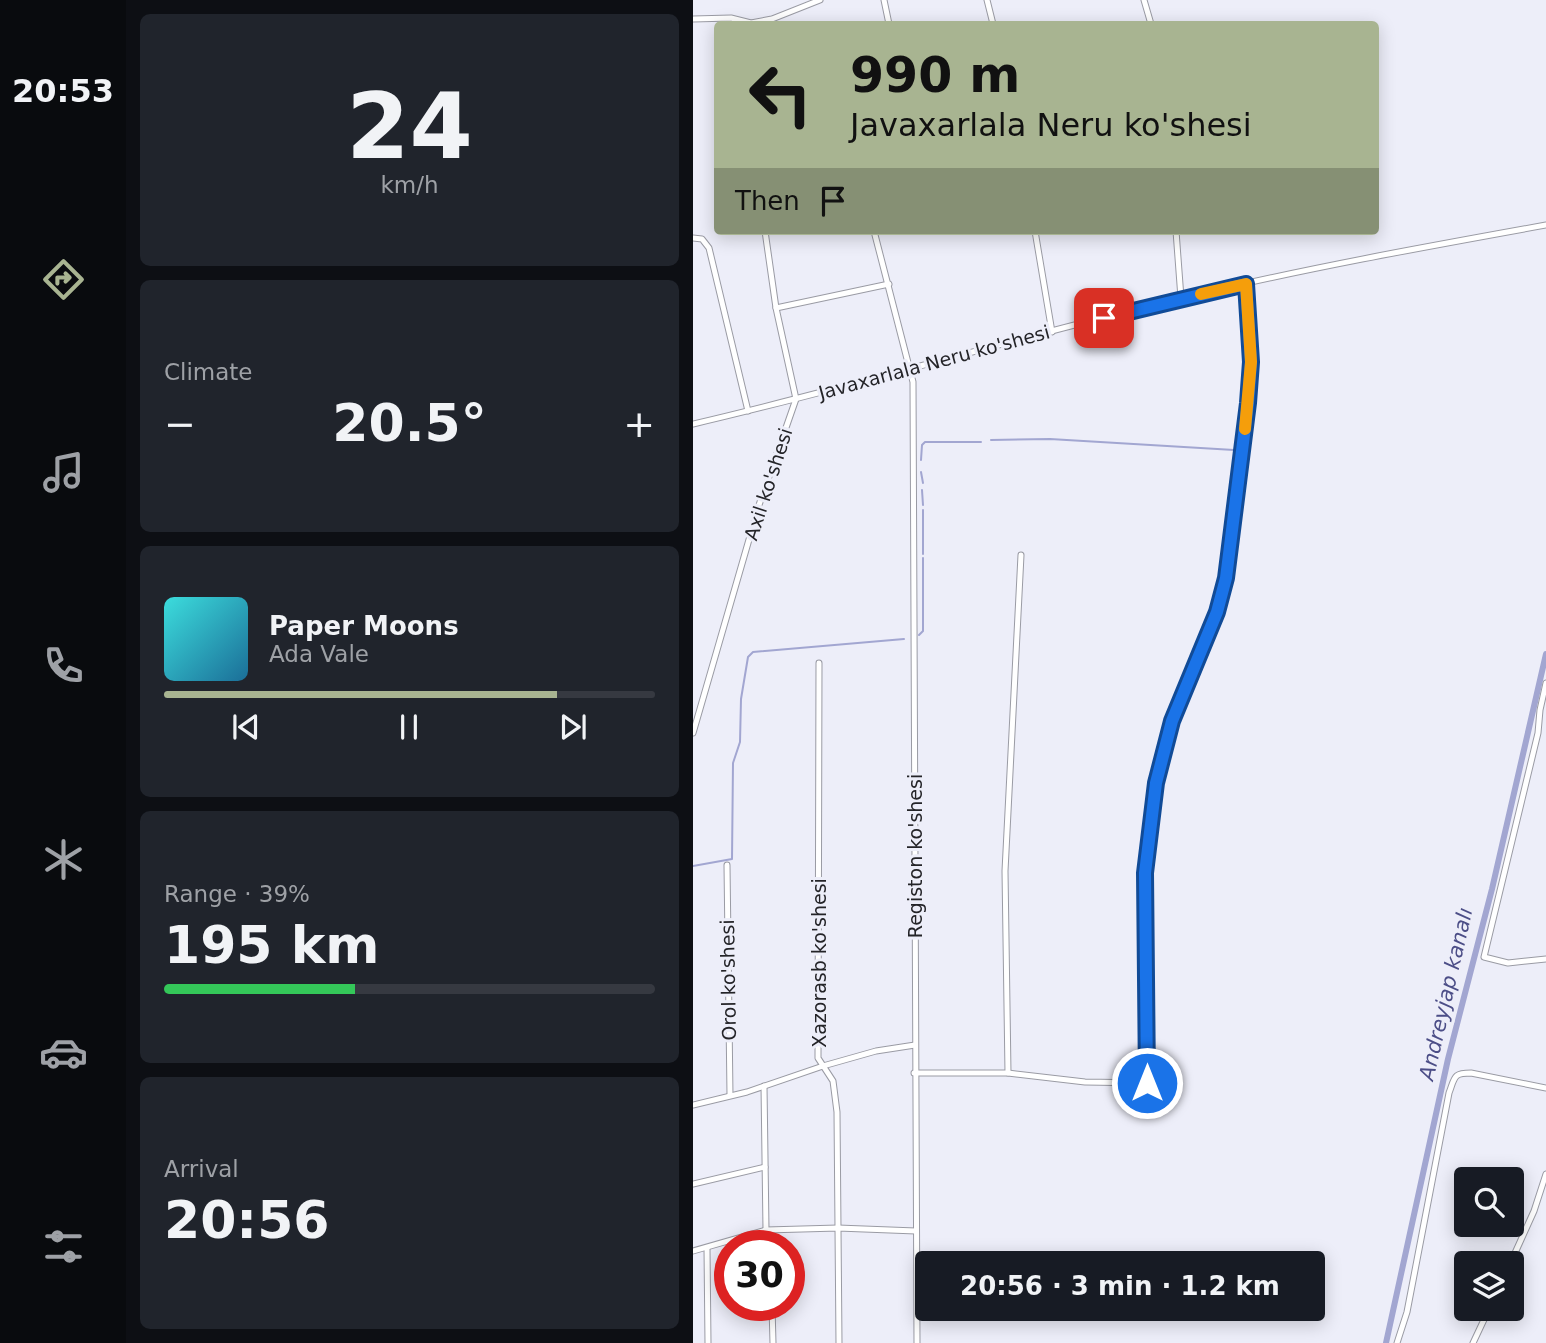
<!DOCTYPE html>
<html lang="en">
<head>
<meta charset="utf-8">
<style>
	body { margin:0; font-family:"DejaVu Sans",sans-serif; background:#20242c; color:#f1f3f6; height:100vh; display:flex; flex-direction:column; font-size:26px; white-space:nowrap }
	* { box-sizing:border-box; margin:0 }
	p { font-size:23px; color:#9ea1a6 }
	.icon { flex:none; width:38px; height:38px; fill:none; stroke:currentColor; stroke-width:2; stroke-linecap:round; stroke-linejoin:round }
	.map { position:relative; flex:1; overflow:hidden }
	.sheet { display:flex; flex-direction:column; gap:14px; padding:14px; background:#0d0f14; width:567px }
	.sheet>* { flex:none }
	.guide { position:absolute; left:21px; top:21px; width:665px; height:214px; border-radius:7px; box-shadow:0 4px 18px #0003; background:#a8b491; color:#111; overflow:hidden }
	.fabs { position:absolute; left:761px; top:1167px; display:grid; gap:14px }
	.fabs a { display:grid; place-items:center; width:70px; height:70px; border-radius:7px; background:#171b24; box-shadow:0 4px 18px #0003; font-size:35px }
	.speed { position:absolute; left:21px; top:1230px; display:flex; gap:14px; font-size:35px; font-weight:700; text-align:center }
	.speed>* { display:grid; place-content:center; width:91px; height:91px; border-radius:50%; background:#171b24; box-shadow:0 4px 18px #0003; line-height:1 }
	.speed .limit { border:10px solid #d22; background:#fff; color:#111 }
	.pin { position:absolute; display:grid; place-items:center; width:60px; height:60px; color:#fff; margin:-30px; border-radius:14px; box-shadow:0 4px 10px #0006 }
	.me { position:absolute; width:77px; margin:-38px; rotate:0deg; stroke-linejoin:round; filter:drop-shadow(0 0 5px #0008) }
	.turn { display:flex; align-items:center; gap:24px; height:147px; padding:0 21px; font-size:32px }
	.turn .icon { width:91px; height:91px; stroke-width:2.5 }
	.turn b { display:block; font-size:49px; line-height:60px }
	.then { display:flex; align-items:center; height:66px; padding:0 21px; background:#0003; gap:14px; font-size:26px }
	.big { font-size:52px; font-weight:700; line-height:1.1 }
	.sheet .tile { flex:1; display:flex; flex-direction:column; justify-content:center; gap:10px; min-width:0; padding:0 24px; border-radius:10px; background:#20242c }
	.sheet .dial { align-items:center; gap:0 }
	.dial b { font-size:91px; line-height:1 }
	.song { display:flex; align-items:center; gap:21px }
	.cover { width:84px; height:84px; border-radius:10px; background:linear-gradient(135deg,hsl(180 70% 55%),hsl(200 70% 35%)) }
	.played { height:7px; border-radius:4px; background:linear-gradient(90deg,#a8b491 80%,#363941 80%) }
	.keys { display:flex; justify-content:space-around; direction:ltr }
	.heat { display:flex; justify-content:space-between; align-items:center; font-size:38px; direction:ltr }
	.charge { height:10px; border-radius:5px; background:linear-gradient(90deg,#34c759 39%,#363941 0) }
	.trip { position:absolute; left:222px; top:1251px; width:410px; height:70px; border-radius:7px; background:#171b24; box-shadow:0 4px 18px #0003; font-weight:700; line-height:70px; text-align:center }
	main { display:flex; flex:1; min-height:0 }
	.tab-bar { display:flex; flex-direction:column; width:126px; justify-content:space-around; align-items:center; background:#090b0e; color:#9ea1a6 }
	.tab-bar .icon { width:49px; height:49px }
	.tab-bar .selected { color:#a8b491 }
	.tab-bar b { font-size:32px; color:#f1f3f6 }
	.map>svg:first-child { display:block }
</style>
</head>
<body>
<main>
<nav class="tab-bar">
<b>20:53</b>
<svg class="icon selected" aria-label="directions" viewBox="0 0 24 24"><path d="M12 3l9 9-9 9-9-9zM9 14v-3h6M13 9l2 2-2 2"/></svg>
<svg class="icon" aria-label="music" viewBox="0 0 24 24"><path d="M9 18V5l10-2v13"/><circle cx="6" cy="18" r="3"/><circle cx="16" cy="16" r="3"/></svg>
<svg class="icon" aria-label="phone" viewBox="0 0 24 24"><path d="M5 4h4l2 5-3 2q2 4 5 5l2-3 5 2v4C11 20 4 13 5 4z"/></svg>
<svg class="icon" aria-label="climate" viewBox="0 0 24 24"><path d="M12 3v18M4 7l16 10M4 17L20 7"/></svg>
<svg class="icon" aria-label="car" viewBox="0 0 24 24"><path d="M5 17H2v-5l4-1 3-4h7l3 4 3 1v5h-3M9 17h6M6 11h13"/><circle cx="7" cy="17" r="2"/><circle cx="17" cy="17" r="2"/></svg>
<svg class="icon" aria-label="filters" viewBox="0 0 24 24"><path d="M4 7h16M4 17h16"/><circle cx="9" cy="7" r="2"/><circle cx="15" cy="17" r="2"/></svg>
</nav>
<section class="sheet">
<div class="tile dial"><b>24</b><p>km/h</p></div>
<div class="tile"><p>Climate</p>
<div class="heat"><a>−</a><b class="big">20.5°</b><a>+</a></div>
</div>
<div class="tile">
<div class="song"><i class="cover"></i><div><b>Paper Moons</b><p>Ada Vale</p></div></div>
<div class="played"></div>
<div class="keys"><svg class="icon" aria-label="previous" viewBox="0 0 24 24"><path d="M18 5L8 12l10 7zM5 5v14"/></svg><svg class="icon" aria-label="pause" viewBox="0 0 24 24"><path d="M8 5v14M16 5v14"/></svg><svg class="icon" aria-label="next" viewBox="0 0 24 24"><path d="M6 5l10 7-10 7zM19 5v14"/></svg></div>
</div>
<div class="tile"><p>Range · 39%</p><b class="big">195 km</b><div class="charge"></div></div>
<div class="tile"><p>Arrival</p><b class="big">20:56</b></div>
</section>
<div class="map">
<svg width="853" height="1343" viewBox="0 0 853 1343">
	<rect width="100%" height="100%" fill="#edeef9"/>
	<g fill="none" stroke-linecap="round" stroke-linejoin="round">
		<g stroke="#a2a6d1" stroke-width="2">
			<path d="M298 440 357 439 541 450"/>
			<path d="M228 460 229 445 232 442H288"/>
			<path d="M228 472 230 483"/>
			<path d="M229 490 230 505"/>
			<path d="M230 554V510"/>
			<path d="M226 635 230 631V558"/>
			<path d="M0 866 39 859 40 763 47 742 48 699 55 657 60 652 211 639"/>
		</g>
		<path stroke="#a2a6d1" stroke-width="6" d="M693 1343 755 1059 799 889 853 654"/>
		<g stroke="#9a9ba4" stroke-width="7">
			<g id="minor">
				<path d="M191 0 196 24"/>
				<path d="M294 0 300 24"/>
				<path d="M451 0 458 24"/>
				<path d="M0 19 38 18 58 23 79 19 127 0"/>
				<path d="M181 231 220 382 224 1343"/>
				<path d="M342 231 359 332"/>
				<path d="M483 231 488 298"/>
				<path d="M0 238 9 239 16 248 55 411"/>
				<path d="M83 308 196 284"/>
				<path d="M0 424C164 386 325 337 489 298 609 269 731 247 853 225"/>
				<path d="M126 663 125 1058 140 1081 144 1112 146 1343"/>
				<path d="M853 683 847 710 845 733 791 957 815 963 853 959"/>
				<path d="M0 733 66 505 103 399 83 308 72 231"/>
				<path d="M34 865 37 1095"/>
				<path d="M221 1073H315L392 1082 454 1083 452 873 463 783 479 721 524 612 533 578 555 403 558 362 553 284"/>
				<path d="M315 1073 312 871 328 555"/>
				<path d="M71 1086 73 1230 77 1236 78 1246"/>
				<path d="M0 1105 54 1092 130 1066 183 1051 222 1045"/>
				<path d="M0 1184 72 1167"/>
				<path d="M14 1248 15 1343"/>
				<path d="M0 1251 73 1230 145 1228 223 1231"/>
				<path d="M817 1264 841 1211 853 1174"/>
				<path d="M79 1306 80 1343"/>
				<path d="M704 1343 714 1312 756 1093C762 1077 760 1073 778 1073L853 1088"/>
				<path d="M780 1343 796 1309"/>
			</g>
		</g>
		<use href="#minor" stroke="#fff" stroke-width="5"/>
	</g>
	<g fill="none" stroke-linecap="round" stroke-linejoin="round">
		<g stroke="#114b97" stroke-width="18">
			<path id="route" d="M411 318 553 284 558 362 555 403 533 578 524 612 479 721 463 783 452 873 454 1083"/>
		</g>
		<use href="#route" stroke="#1a73e8" stroke-width="12"/>
		<path stroke="#f59e0b" stroke-width="12" d="M508 294 553 284 558 362 552 429"/>
	</g>
	<g text-anchor="middle" stroke-width="6" stroke-linejoin="round" paint-order="stroke">
		<g font-size="19" fill="#242428" stroke="#edeef9">
			<text transform="translate(241 362) rotate(-15)" y="7">Javaxarlala Neru ko'shesi</text>
			<text transform="translate(75 484) rotate(-72)" y="7">Axil ko'shesi</text>
			<text transform="translate(222 856) rotate(-90)" y="7">Registon ko'shesi</text>
			<text transform="translate(126 963) rotate(-90)" y="7">Xazorasb ko'shesi</text>
			<text transform="translate(35 980) rotate(-91)" y="7">Orol ko'shesi</text>
		</g>
		<g font-size="21" font-style="italic" fill="#4c4e87" stroke="#edeef9">
			<text transform="translate(753 994) rotate(-77)" y="7">Andreyjap kanalı</text>
		</g>
	</g>
</svg>
<div class="fabs">
<a><svg class="icon" aria-label="search" viewBox="0 0 24 24"><circle cx="10" cy="10" r="6"/><path d="M15 15l6 6"/></svg></a>
<a><svg class="icon" aria-label="layers" viewBox="0 0 24 24"><path d="M12 4l9 5-9 5-9-5zM3 14l9 5 9-5"/></svg></a>
</div>
<div class="speed"><div class="limit">30</div></div>
<div class="pin" style="left:411px;top:318px;background:#d93025"><svg class="icon" aria-label="arrive" viewBox="0 0 24 24"><path d="M6 21V4h12l-3 4 3 4H6"/></svg></div>
<svg class="me" style="left:454px;top:1083px" viewBox="-20 -20 40 40"><circle r="17" fill="#1a73e8" stroke="#fff" stroke-width="3"/><path d="M0-11L8 9 0 5-8 9z" fill="#fff"/></svg>
<div class="trip">20:56 · 3 min · 1.2 km</div>
<div class="guide">
<div class="turn"><svg class="icon" aria-label="left" viewBox="0 0 24 24"><path d="M17 20v-9H6M10 6l-5 5 5 5"/></svg><div><b>990 m</b>Javaxarlala Neru ko'shesi</div></div>
<div class="then">Then<svg class="icon" aria-label="arrive" viewBox="0 0 24 24"><path d="M6 21V4h12l-3 4 3 4H6"/></svg></div>
</div>
</div>
</main>
</body>
</html>
